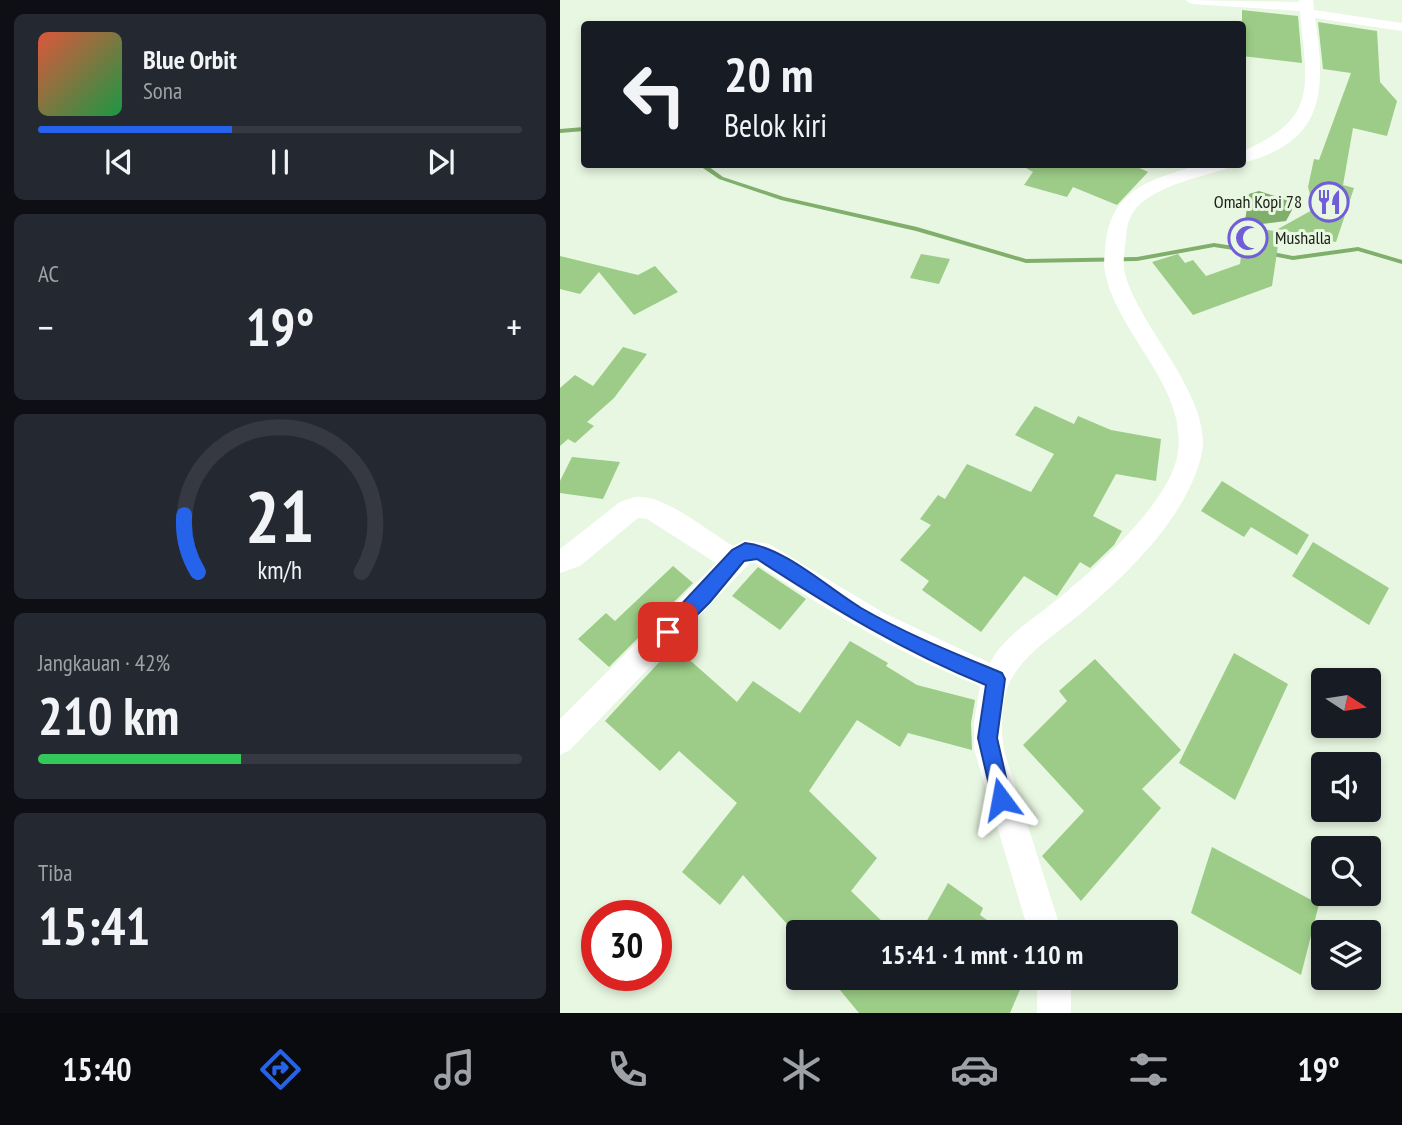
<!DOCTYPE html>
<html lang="id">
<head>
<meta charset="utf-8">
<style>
	body { margin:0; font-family:"PT Sans Narrow",sans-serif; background:#242831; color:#f1f3f6; height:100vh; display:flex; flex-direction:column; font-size:26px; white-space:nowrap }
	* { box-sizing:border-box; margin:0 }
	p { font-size:23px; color:#9ea1a6 }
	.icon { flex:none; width:38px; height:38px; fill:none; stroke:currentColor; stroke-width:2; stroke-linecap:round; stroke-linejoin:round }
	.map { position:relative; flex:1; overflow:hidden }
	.side { display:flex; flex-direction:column; gap:14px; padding:14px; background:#0d0f14; width:560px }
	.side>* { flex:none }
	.guide { position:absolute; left:21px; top:21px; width:665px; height:147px; border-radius:7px; box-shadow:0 4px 10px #0003; background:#171b24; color:#f1f3f6; overflow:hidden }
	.needle { width:46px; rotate:102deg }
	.fabs { position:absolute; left:751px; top:668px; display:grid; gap:14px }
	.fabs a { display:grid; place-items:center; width:70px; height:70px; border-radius:7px; background:#171b24; box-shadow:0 4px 10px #0003; font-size:35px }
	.speed { position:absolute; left:21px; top:900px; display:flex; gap:14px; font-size:35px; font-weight:700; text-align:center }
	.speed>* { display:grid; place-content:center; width:91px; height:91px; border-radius:50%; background:#171b24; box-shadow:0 4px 10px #0003; line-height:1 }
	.speed .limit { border:10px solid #d22; background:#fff; color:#111 }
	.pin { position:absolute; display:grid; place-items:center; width:60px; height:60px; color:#fff; margin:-30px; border-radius:14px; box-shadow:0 4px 10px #0006 }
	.me { position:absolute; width:77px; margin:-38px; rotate:347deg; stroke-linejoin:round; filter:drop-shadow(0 0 5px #0008) }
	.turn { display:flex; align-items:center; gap:24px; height:147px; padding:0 28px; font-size:32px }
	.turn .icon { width:91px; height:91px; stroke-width:2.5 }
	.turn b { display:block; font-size:49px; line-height:60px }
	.big { font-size:52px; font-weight:700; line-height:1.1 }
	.side .widget { flex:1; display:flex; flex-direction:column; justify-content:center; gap:10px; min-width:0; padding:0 24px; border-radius:10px; background:#242831 }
	.side .dial { align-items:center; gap:0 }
	.dial svg { height:182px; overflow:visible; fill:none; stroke:#363941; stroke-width:7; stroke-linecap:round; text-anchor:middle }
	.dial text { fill:#f1f3f6; stroke:none }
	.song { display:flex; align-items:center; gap:21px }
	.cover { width:84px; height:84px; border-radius:10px; background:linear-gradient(135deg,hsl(10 70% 55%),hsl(140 70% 35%)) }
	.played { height:7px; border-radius:4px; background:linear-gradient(90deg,#2563eb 40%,#363941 40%) }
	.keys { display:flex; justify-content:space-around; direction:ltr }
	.heat { display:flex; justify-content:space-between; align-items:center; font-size:38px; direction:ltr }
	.charge { height:10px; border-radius:5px; background:linear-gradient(90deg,#34c759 42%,#363941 0) }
	.trip { position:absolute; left:226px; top:920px; width:392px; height:70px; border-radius:7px; background:#171b24; box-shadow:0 4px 10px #0003; font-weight:700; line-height:70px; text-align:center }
	.menu { display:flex; height:112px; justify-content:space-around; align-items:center; background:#090b0e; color:#9ea1a6 }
	.menu .icon { width:49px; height:49px }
	.menu .on { color:#2563eb }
	.menu b { font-size:32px; color:#f1f3f6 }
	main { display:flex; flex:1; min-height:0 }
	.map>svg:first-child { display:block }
</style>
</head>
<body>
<main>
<section class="side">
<div class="widget">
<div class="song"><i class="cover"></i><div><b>Blue Orbit</b><p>Sona</p></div></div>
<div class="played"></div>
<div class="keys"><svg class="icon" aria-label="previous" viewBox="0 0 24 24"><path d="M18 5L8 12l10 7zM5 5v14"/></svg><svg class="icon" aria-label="pause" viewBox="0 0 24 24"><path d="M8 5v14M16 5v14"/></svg><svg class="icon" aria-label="next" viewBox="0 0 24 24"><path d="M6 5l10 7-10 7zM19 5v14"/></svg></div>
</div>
<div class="widget"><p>AC</p>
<div class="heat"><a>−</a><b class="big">19°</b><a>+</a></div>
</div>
<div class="widget dial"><svg viewBox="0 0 100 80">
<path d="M14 69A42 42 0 1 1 86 69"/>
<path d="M14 69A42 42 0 0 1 8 44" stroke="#2563eb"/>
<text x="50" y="56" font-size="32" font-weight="700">21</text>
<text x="50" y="72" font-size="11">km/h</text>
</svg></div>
<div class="widget"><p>Jangkauan · 42%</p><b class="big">210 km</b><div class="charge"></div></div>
<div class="widget"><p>Tiba</p><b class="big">15:41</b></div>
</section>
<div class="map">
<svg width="842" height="1013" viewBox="0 0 842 1013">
	<rect width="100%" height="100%" fill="#e8f7e2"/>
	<path fill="#80af6c" d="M699 191 730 201 732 210 726 221 702 224 685 221 689 194Z"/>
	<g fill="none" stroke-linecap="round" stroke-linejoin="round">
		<g fill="#80af6c" fill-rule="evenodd">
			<path d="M24 127V131L0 133V129Z"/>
			<path d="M137 164H145L163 177 224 197 357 227 466 259 577 257 654 243 693 249 696 251 693 253 654 247 577 261 466 263 356 231 221 200 159 179Z"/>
			<path d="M798 247 842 260V264L798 251 733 260 707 255 704 253 707 251 733 256Z"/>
		</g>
	</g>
	<g fill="#9ccc87">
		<path d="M682 10 738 16 742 63 682 56Z"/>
		<path d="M758 22 817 31 820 82 837 101 827 136 793 128 783 185 794 188 776 242 718 229 754 209 748 187 754 159 759 160 791 73 763 69Z"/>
		<path d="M459 164H571L588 172 557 205 513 187 507 197 464 185 473 172Z"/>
		<path d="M685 226 720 232 712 286 633 315 592 262 618 254 625 263 633 260 646 276 680 264Z"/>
		<path d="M361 254 390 259 379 284 350 278Z"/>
		<path d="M0 256 78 275 95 266 118 292 74 315 39 272 20 294 0 289Z"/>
		<path d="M63 347 87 354 54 398 27 422 34 426 15 443 8 439 0 446V388L15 375 33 386Z"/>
		<path d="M475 406 514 424 518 416 551 430 601 439 596 481 556 474 533 516 562 531 554 545 530 568 520 562 497 596 464 576 421 632 362 590 369 581 340 560 371 525 360 519 378 495 385 499 407 464 471 492 494 454 455 435Z"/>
		<path d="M12 457 60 462 43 499 0 493V481Z"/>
		<path d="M662 481 749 535 737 555 691 527 684 537 641 511Z"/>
		<path d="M753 542 829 588 809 625 732 576Z"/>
		<path d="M113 566 133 583 49 667 18 639 46 613 55 621Z"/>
		<path d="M198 567 246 599 220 630 172 596Z"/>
		<path d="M290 641 328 663 326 666 357 685 415 700 411 723 412 750 348 733 340 747 297 720 249 791 317 858 291 891 334 933H235L183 875 160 905 122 872 177 803 119 751 100 771 45 721 114 646 177 702 193 681 240 713Z"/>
		<path d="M674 653 728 684 675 800 619 763Z"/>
		<path d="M535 659 621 750 582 789 601 808 521 901 482 856 524 811 463 745 507 701 499 691Z"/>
		<path d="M652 847 759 904 741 975 631 913Z"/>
		<path d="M388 883 423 908 420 915 445 933H360Z"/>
		<path d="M270 978H465L450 1013H299Z"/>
	</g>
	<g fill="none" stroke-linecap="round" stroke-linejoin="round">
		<g fill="#fff" fill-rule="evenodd">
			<path d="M625 0 739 2V0H753L754 10 842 23V31L755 18C766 90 766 142 682 163V151C761 119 746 83 740 11L632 4Z"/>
			<path d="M642 164H670L668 168C639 178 605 183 580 204 570 213 567 224 566 237 565 249 562 262 565 274 579 328 656 400 641 457 624 521 567 574 519 615 496 634 469 650 453 676 440 696 440 732 445 754L502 933H469L414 749V723L420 686C340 654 267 611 196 563H190L10 750 0 755V719L156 563 87 519 78 518 20 566 0 573V549L60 502C67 500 74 496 81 497 109 498 149 532 173 546L185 540 209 544 324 613 430 663C444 636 472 620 495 601 533 571 612 501 618 452 627 386 557 334 545 272 543 262 545 251 546 241 553 186 597 178 642 164Z"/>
			<rect x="477" y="978" width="34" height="35"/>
		</g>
	</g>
	<path fill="#2563eb" stroke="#184099" stroke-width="2" d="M185 543C224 547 268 588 301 608 346 634 394 653 442 673L445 679 437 738 451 799 448 806 441 809 434 806 418 738 426 685C344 652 271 607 197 559L184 561 150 602 114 638 108 641 101 638 99 632 101 626 172 550Z"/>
	<defs>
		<g id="restaurant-ring" transform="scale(2.0125)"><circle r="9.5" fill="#e8f7e2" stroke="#715dd7" stroke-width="1.5"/><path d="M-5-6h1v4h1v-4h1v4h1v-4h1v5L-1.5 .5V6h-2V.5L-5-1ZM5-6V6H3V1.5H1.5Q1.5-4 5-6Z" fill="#715dd7"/></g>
		<g id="mosque-ring" transform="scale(2.0125)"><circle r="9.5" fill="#e8f7e2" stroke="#715dd7" stroke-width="1.5"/><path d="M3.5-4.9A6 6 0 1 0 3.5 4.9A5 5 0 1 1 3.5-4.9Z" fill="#715dd7"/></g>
	</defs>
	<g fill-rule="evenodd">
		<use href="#restaurant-ring" x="769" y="202"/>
		<use href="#mosque-ring" x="688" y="238"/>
	</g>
	<g text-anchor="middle" stroke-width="6" stroke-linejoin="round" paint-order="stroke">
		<g font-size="18" fill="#181d16" stroke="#e8f7e2" text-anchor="end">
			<text x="742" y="208">Omah Kopi 78</text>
			<text x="715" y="244" text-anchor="start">Mushalla</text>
		</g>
	</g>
</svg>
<div class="fabs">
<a><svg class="needle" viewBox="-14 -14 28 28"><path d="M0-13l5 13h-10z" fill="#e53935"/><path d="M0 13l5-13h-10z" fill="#9ea1a6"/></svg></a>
<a><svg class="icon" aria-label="sound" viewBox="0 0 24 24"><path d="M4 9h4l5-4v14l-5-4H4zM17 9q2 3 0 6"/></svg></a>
<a><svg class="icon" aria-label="search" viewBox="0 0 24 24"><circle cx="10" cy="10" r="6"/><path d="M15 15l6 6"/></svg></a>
<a><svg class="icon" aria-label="layers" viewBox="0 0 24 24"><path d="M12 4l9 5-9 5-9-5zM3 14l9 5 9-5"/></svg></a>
</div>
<div class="speed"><div class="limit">30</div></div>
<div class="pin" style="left:108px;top:632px;background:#d93025"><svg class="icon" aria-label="arrive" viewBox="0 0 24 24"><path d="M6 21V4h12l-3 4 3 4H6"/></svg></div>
<svg class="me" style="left:441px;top:799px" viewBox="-20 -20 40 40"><path d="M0-17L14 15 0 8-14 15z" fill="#2563eb" stroke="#fff" stroke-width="4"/></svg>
<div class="trip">15:41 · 1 mnt · 110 m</div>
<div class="guide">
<div class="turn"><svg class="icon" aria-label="left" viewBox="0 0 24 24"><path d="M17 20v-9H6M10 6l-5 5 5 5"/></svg><div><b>20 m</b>Belok kiri</div></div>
</div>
</div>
</main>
<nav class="menu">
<b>15:40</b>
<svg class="icon on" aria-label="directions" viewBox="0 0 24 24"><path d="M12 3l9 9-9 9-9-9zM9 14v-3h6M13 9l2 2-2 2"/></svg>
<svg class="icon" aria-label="music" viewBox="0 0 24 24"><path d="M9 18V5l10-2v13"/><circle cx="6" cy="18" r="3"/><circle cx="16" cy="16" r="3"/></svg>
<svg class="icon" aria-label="phone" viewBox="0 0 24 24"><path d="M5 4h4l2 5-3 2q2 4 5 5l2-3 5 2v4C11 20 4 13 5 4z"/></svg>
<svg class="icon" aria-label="climate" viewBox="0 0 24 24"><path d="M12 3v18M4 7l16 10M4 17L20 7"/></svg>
<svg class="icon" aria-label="car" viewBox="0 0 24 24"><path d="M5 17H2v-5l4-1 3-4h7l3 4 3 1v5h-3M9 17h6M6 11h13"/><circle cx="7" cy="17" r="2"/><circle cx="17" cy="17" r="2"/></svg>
<svg class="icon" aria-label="filters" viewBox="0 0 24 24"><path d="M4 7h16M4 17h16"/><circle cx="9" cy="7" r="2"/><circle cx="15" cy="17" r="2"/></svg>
<b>19°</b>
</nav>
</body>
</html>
